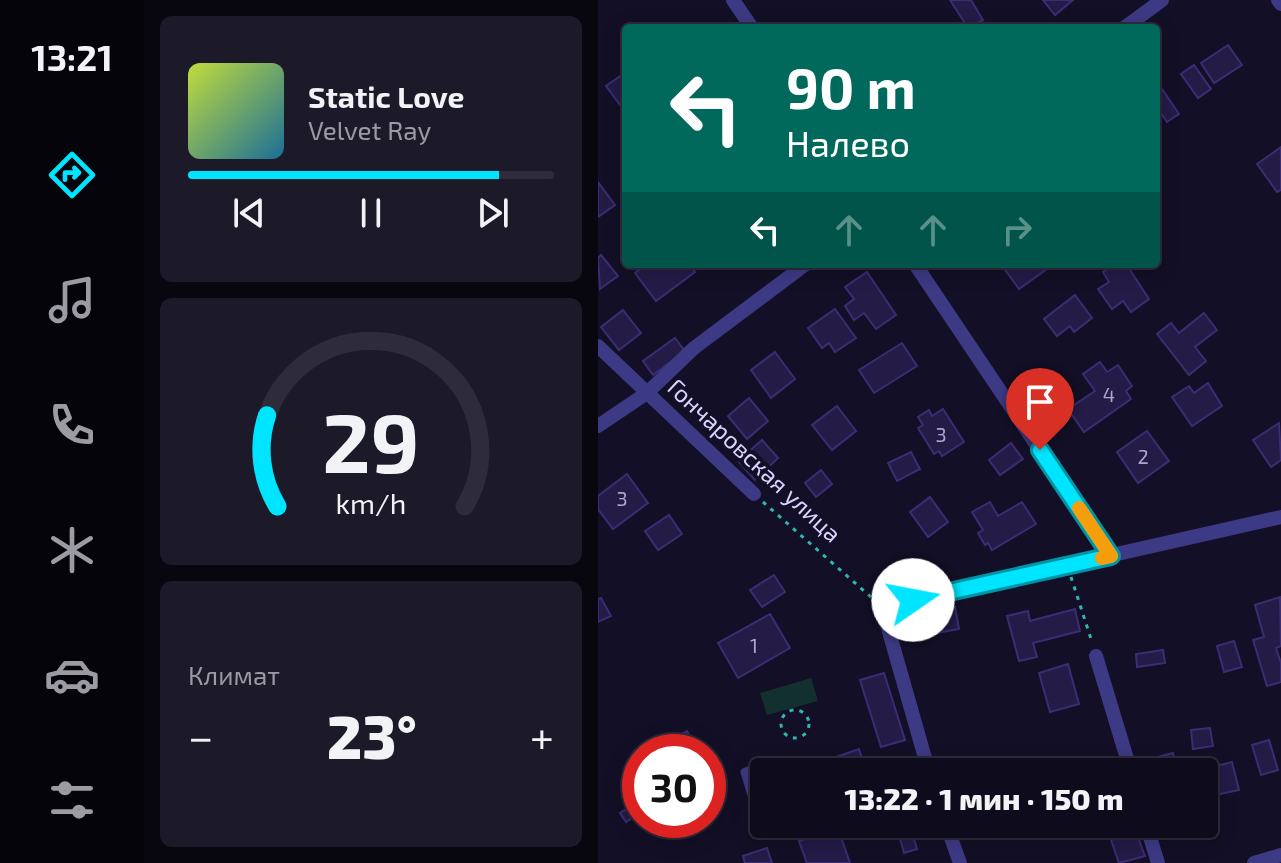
<!DOCTYPE html>
<html lang="ru">
<head>
<meta charset="utf-8">
<style>
	body { margin:0; font-family:"Exo 2",sans-serif; background:#1c1929; color:#f1f3f6; height:100vh; display:flex; flex-direction:column; font-size:30px; white-space:nowrap }
	* { box-sizing:border-box; margin:0 }
	p { font-size:26px; color:#9b9ba3 }
	.icon { flex:none; width:44px; height:44px; fill:none; stroke:currentColor; stroke-width:2; stroke-linecap:round; stroke-linejoin:round }
	.map { position:relative; flex:1; overflow:hidden }
	.sheet { display:flex; flex-direction:column; gap:16px; padding:16px; background:#08060f; width:454px }
	.sheet>* { flex:none }
	.banner { position:absolute; left:24px; top:24px; width:538px; height:244px; border-radius:8px; box-shadow:0 4px 20px #0003,0 0 0 2px #2e2b3b; background:#00695c; color:#fff; overflow:hidden }
	.speed { position:absolute; left:24px; top:734px; display:flex; gap:16px; font-size:40px; font-weight:700; text-align:center }
	.speed>* { display:grid; place-content:center; width:104px; height:104px; border-radius:50%; background:#0e0b1c; box-shadow:0 4px 20px #0003,0 0 0 2px #2e2b3b; line-height:1 }
	.speed .limit { border:12px solid #d22; background:#fff; color:#111 }
	.pin { position:absolute; display:grid; place-items:center; width:68px; height:68px; color:#fff; margin:-82px -34px; border-radius:50% 50% 50% 0; rotate:-45deg; box-shadow:0 0 8px #0007 }
	.pin .icon { rotate:45deg }
	.me { position:absolute; width:88px; margin:-44px; rotate:78deg; stroke-linejoin:round; filter:drop-shadow(0 0 6px #0008) }
	.turn { display:flex; align-items:center; gap:28px; height:168px; padding:0 32px; font-size:36px }
	.turn .icon { width:104px; height:104px; stroke-width:2.5 }
	.turn b { display:block; font-size:56px; line-height:68px }
	.lanes { display:flex; align-items:center; height:76px; padding:0 32px; background:#0003; justify-content:center; gap:40px; direction:ltr }
	.lanes .off { opacity:.35 }
	.big { font-size:60px; font-weight:800; line-height:1.1 }
	.sheet .widget { flex:1; display:flex; flex-direction:column; justify-content:center; gap:12px; min-width:0; padding:0 28px; border-radius:12px; background:#1c1929 }
	.sheet .dial { align-items:center; gap:0 }
	.dial svg { height:208px; overflow:visible; fill:none; stroke:#2e2b3b; stroke-width:7; stroke-linecap:round; text-anchor:middle }
	.dial text { fill:#f1f3f6; stroke:none }
	.song { display:flex; align-items:center; gap:24px }
	.cover { width:96px; height:96px; border-radius:12px; background:linear-gradient(135deg,hsl(70 70% 55%),hsl(200 70% 35%)) }
	.played { height:8px; border-radius:4px; background:linear-gradient(90deg,#00e5ff 85%,#2e2b3b 85%) }
	.keys { display:flex; justify-content:space-around; direction:ltr }
	.heat { display:flex; justify-content:space-between; align-items:center; font-size:44px; direction:ltr }
	.trip { position:absolute; left:152px; top:758px; width:468px; height:80px; border-radius:8px; background:#0e0b1c; box-shadow:0 4px 20px #0003,0 0 0 2px #2e2b3b; font-weight:800; line-height:80px; text-align:center }
	main { display:flex; flex:1; min-height:0 }
	.tab-bar { display:flex; flex-direction:column; width:144px; justify-content:space-around; align-items:center; background:#06040b; color:#9b9ba3 }
	.tab-bar .icon { width:56px; height:56px }
	.tab-bar .on { color:#00e5ff }
	.tab-bar b { font-size:36px; color:#f1f3f6 }
	.map>svg:first-child { display:block }
</style>
</head>
<body>
<main>
<nav class="tab-bar">
<b>13:21</b>
<svg class="icon on" aria-label="directions" viewBox="0 0 24 24"><path d="M12 3l9 9-9 9-9-9zM9 14v-3h6M13 9l2 2-2 2"/></svg>
<svg class="icon" aria-label="music" viewBox="0 0 24 24"><path d="M9 18V5l10-2v13"/><circle cx="6" cy="18" r="3"/><circle cx="16" cy="16" r="3"/></svg>
<svg class="icon" aria-label="phone" viewBox="0 0 24 24"><path d="M5 4h4l2 5-3 2q2 4 5 5l2-3 5 2v4C11 20 4 13 5 4z"/></svg>
<svg class="icon" aria-label="climate" viewBox="0 0 24 24"><path d="M12 3v18M4 7l16 10M4 17L20 7"/></svg>
<svg class="icon" aria-label="car" viewBox="0 0 24 24"><path d="M5 17H2v-5l4-1 3-4h7l3 4 3 1v5h-3M9 17h6M6 11h13"/><circle cx="7" cy="17" r="2"/><circle cx="17" cy="17" r="2"/></svg>
<svg class="icon" aria-label="filters" viewBox="0 0 24 24"><path d="M4 7h16M4 17h16"/><circle cx="9" cy="7" r="2"/><circle cx="15" cy="17" r="2"/></svg>
</nav>
<section class="sheet">
<div class="widget">
<div class="song"><i class="cover"></i><div><b>Static Love</b><p>Velvet Ray</p></div></div>
<div class="played"></div>
<div class="keys"><svg class="icon" aria-label="previous" viewBox="0 0 24 24"><path d="M18 5L8 12l10 7zM5 5v14"/></svg><svg class="icon" aria-label="pause" viewBox="0 0 24 24"><path d="M8 5v14M16 5v14"/></svg><svg class="icon" aria-label="next" viewBox="0 0 24 24"><path d="M6 5l10 7-10 7zM19 5v14"/></svg></div>
</div>
<div class="widget dial"><svg viewBox="0 0 100 80">
<path d="M14 69A42 42 0 1 1 86 69"/>
<path d="M14 69A42 42 0 0 1 10 34" stroke="#00e5ff"/>
<text x="50" y="56" font-size="32" font-weight="700">29</text>
<text x="50" y="72" font-size="11">km/h</text>
</svg></div>
<div class="widget"><p>Климат</p>
<div class="heat"><a>−</a><b class="big">23°</b><a>+</a></div>
</div>
</section>
<div class="map">
<svg width="683" height="863" viewBox="0 0 683 863">
	<rect width="100%" height="100%" fill="#130f26"/>
	<path fill="#12302f" d="M213 678 220 701 169 715 162 693Z"/>
	<g fill="#241b47" stroke="#3b2d73" stroke-width="2">
		<path d="M352 0H373L385 20 370 28Z"/>
		<path d="M445 0H475L457 15Z"/>
		<path d="M630 45 644 65 616 83 603 63Z"/>
		<path d="M596 65 613 89 600 98 583 74Z"/>
		<path d="M28 72V101L22 105 8 86Z"/>
		<path d="M560 83 581 114 569 122 562 112 558 115Z"/>
		<path d="M683 147V190L679 192 659 164Z"/>
		<path d="M0 182 17 205 0 217Z"/>
		<path d="M3 255 20 276 2 289 0 258Z"/>
		<path d="M49 264H91L97 272 58 301 37 273Z"/>
		<path d="M409 264H446L449 269 421 289 405 267Z"/>
		<path d="M516 264H528L551 299 533 312 525 301 514 309 500 289 511 282 505 272Z"/>
		<path d="M269 272 298 315 278 329 266 313 256 320 247 306 256 299 247 287Z"/>
		<path d="M477 295 494 318 476 332 472 326 459 336 446 319Z"/>
		<path d="M237 309 258 338 237 352 231 343 224 348 210 328Z"/>
		<path d="M25 310 43 333 21 350 3 327Z"/>
		<path d="M606 313 619 330 597 347 608 361 591 375 559 334 573 323 581 333Z"/>
		<path d="M77 338 87 351 55 375 45 361Z"/>
		<path d="M304 343 319 366 276 393 261 370Z"/>
		<path d="M177 352 197 379 173 398 153 370Z"/>
		<path d="M502 362 509 372 520 365 534 386 528 391 533 399 486 432 470 409 497 391 485 374Z"/>
		<path d="M610 383 624 406 594 426 574 397 591 386 596 393Z"/>
		<path d="M151 398 170 421 149 439 130 416Z"/>
		<path d="M239 406 258 431 234 450 214 425Z"/>
		<path d="M345 409 366 442 344 456 341 451 336 454 320 428 325 425 320 417 331 410 334 416Z"/>
		<path d="M681 423 683 460 673 467 655 440Z"/>
		<path d="M549 431 571 461 540 483 519 452Z"/>
		<path d="M164 440 180 458 157 480 140 461Z"/>
		<path d="M413 443 425 459 402 475 391 460Z"/>
		<path d="M313 452 322 469 299 481 290 463Z"/>
		<path d="M223 470 234 484 218 497 207 483Z"/>
		<path d="M29 474 50 503 15 529 0 509V496Z"/>
		<path d="M332 497 350 522 330 537 312 512Z"/>
		<path d="M392 502 400 516 424 502 438 524 394 550 390 543 387 545 380 533 385 530 374 512Z"/>
		<path d="M71 515 84 534 60 550 47 531Z"/>
		<path d="M176 575 187 592 164 607 152 590Z"/>
		<path d="M682 597 683 646 678 648 683 663V682L669 686 655 640 666 637 657 605Z"/>
		<path d="M3 598 13 616 0 622V599Z"/>
		<path d="M357 607 361 629 317 637 312 615Z"/>
		<path d="M477 609 482 631 435 643 439 657 421 661 409 616 430 611 432 621Z"/>
		<path d="M172 614 192 648 140 678 120 643Z"/>
		<path d="M636 641 644 667 626 672 619 646Z"/>
		<path d="M565 650 567 663 539 667 538 654Z"/>
		<path d="M470 664 481 704 452 712 441 673Z"/>
		<path d="M286 673 307 740 283 747 262 680Z"/>
		<path d="M612 728 615 746 595 749 593 730Z"/>
		<path d="M89 731 100 752H64L61 745Z"/>
		<path d="M671 740 680 770 663 775 654 745Z"/>
		<path d="M261 749 268 772H189L238 757Z"/>
		<path d="M575 753 580 772H551L548 760Z"/>
		<path d="M634 762 641 790 617 795 610 768Z"/>
		<path d="M166 780V817L155 784Z"/>
		<path d="M39 802 42 812 28 822 22 813Z"/>
		<path d="M312 824 319 849 306 853 299 828Z"/>
		<path d="M240 828 252 863H209L201 841Z"/>
		<path d="M538 832 547 856 521 863 513 840Z"/>
		<path d="M169 848 174 863H147L145 856Z"/>
	</g>
	<g fill="none" stroke-linecap="round" stroke-linejoin="round">
		<g stroke="#2fb8b0" stroke-width="3" stroke-dasharray="4 6" stroke-linecap="butt">
			<path d="M165 502 273 597"/>
			<path d="M473 577 494 642"/>
			<circle cx="197" cy="724" r="14"/>
		</g>
		<path stroke="#3d3a85" stroke-width="7" d="M150 770 146 772 163 829 181 824"/>
		<g stroke="#3d3a85" stroke-width="14">
			<path d="M135 0 154 28"/>
			<path d="M680 0 683 4"/>
			<path d="M526 28 564 0"/>
			<path d="M317 264 513 556"/>
			<path d="M0 346 156 494"/>
			<path d="M0 426 49 393 96 348 208 264"/>
			<path d="M498 656 533 772"/>
			<path d="M331 772 284 607 683 517"/>
			<path d="M348 824 362 863"/>
			<path d="M548 824 560 863"/>
			<path d="M656 863 683 855"/>
		</g>
	</g>
	<g fill="none" stroke-linecap="round" stroke-linejoin="round">
		<g stroke="#0095a6" stroke-width="20">
			<path id="route" d="M315 600 513 556 442 450"/>
		</g>
		<use href="#route" stroke="#00e5ff" stroke-width="14"/>
		<path stroke="#f59e0b" stroke-width="14" d="M481 508 513 556 504 558"/>
	</g>
	<g text-anchor="middle" stroke-width="8" stroke-linejoin="round" paint-order="stroke">
		<g font-size="20" fill="#aca6d1">
			<text x="511" y="402">4</text>
			<text x="343" y="442">3</text>
			<text x="545" y="464">2</text>
			<text x="24" y="506">3</text>
			<text x="156" y="653">1</text>
		</g>
		<g font-size="24" fill="#d9d4ff" stroke="#130f26">
			<text transform="translate(156 461) rotate(43)" y="8">Гончаровская улица</text>
		</g>
	</g>
</svg>
<div class="speed"><div class="limit">30</div></div>
<div class="pin" style="left:442px;top:450px;background:#d93025"><svg class="icon" aria-label="arrive" viewBox="0 0 24 24"><path d="M6 21V4h12l-3 4 3 4H6"/></svg></div>
<svg class="me" style="left:315px;top:600px" viewBox="-20 -20 40 40"><circle r="19" fill="#fff"/><path d="M0-13L10 11 0 6-10 11z" fill="#00e5ff"/></svg>
<div class="trip">13:22 · 1 мин · 150 m</div>
<div class="banner">
<div class="turn"><svg class="icon" aria-label="left" viewBox="0 0 24 24"><path d="M17 20v-9H6M10 6l-5 5 5 5"/></svg><div><b>90 m</b>Налево</div></div>
<div class="lanes"><svg class="icon" aria-label="left" viewBox="0 0 24 24"><path d="M17 20v-9H6M10 6l-5 5 5 5"/></svg><svg class="icon off" aria-label="ahead" viewBox="0 0 24 24"><path d="M12 20V5M6 11l6-6 6 6"/></svg><svg class="icon off" aria-label="ahead" viewBox="0 0 24 24"><path d="M12 20V5M6 11l6-6 6 6"/></svg><svg class="icon off" aria-label="right" viewBox="0 0 24 24"><path d="M7 20v-9h11M14 6l5 5-5 5"/></svg></div>
</div>
</div>
</main>
</body>
</html>
